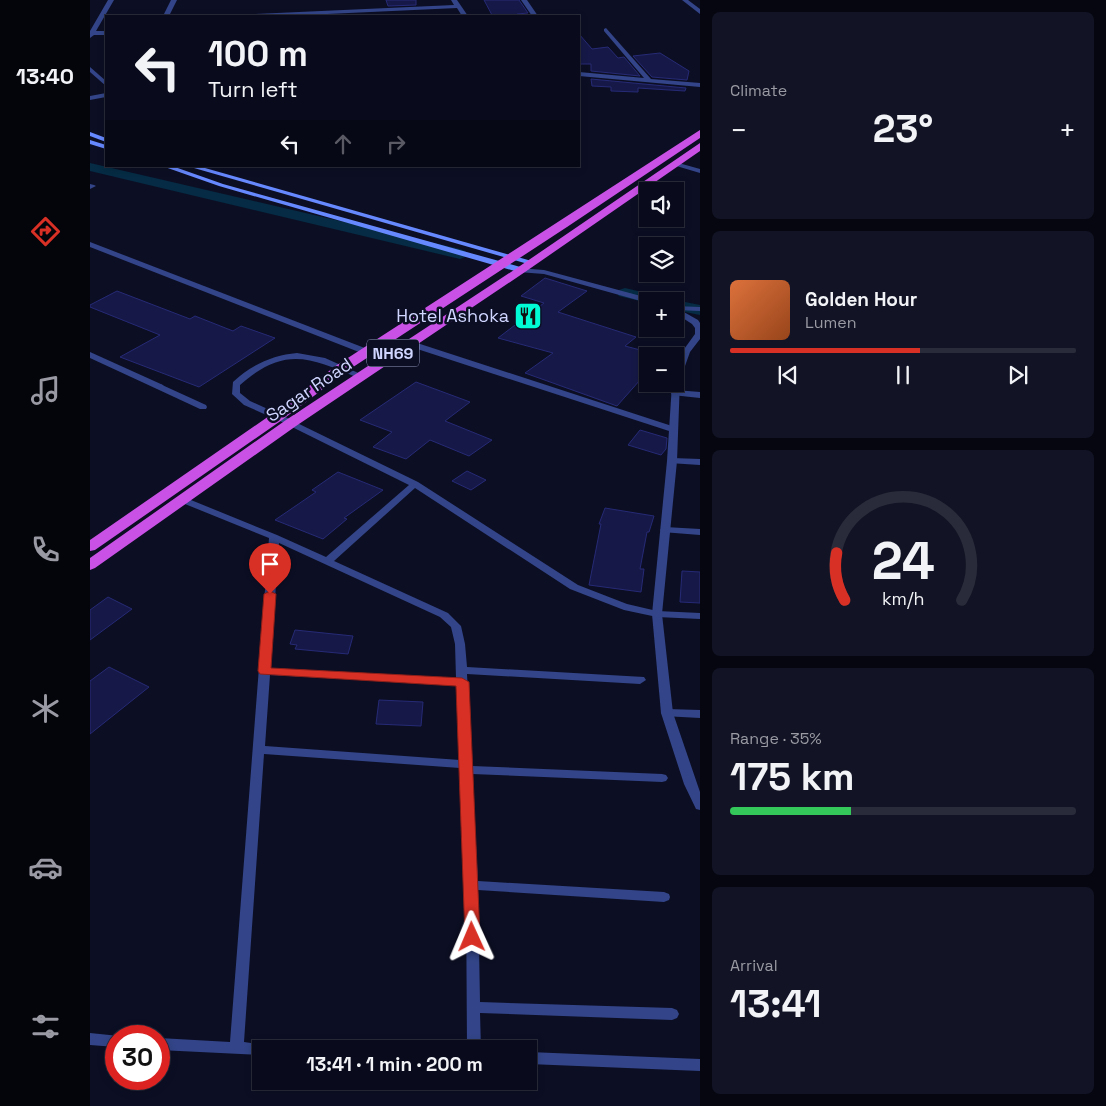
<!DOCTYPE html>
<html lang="en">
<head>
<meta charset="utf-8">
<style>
	body { margin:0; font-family:"Space Grotesk",sans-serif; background:#121324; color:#f1f3f6; height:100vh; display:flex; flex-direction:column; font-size:19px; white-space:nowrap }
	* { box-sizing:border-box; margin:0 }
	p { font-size:16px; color:#999aa3 }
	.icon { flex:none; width:28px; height:28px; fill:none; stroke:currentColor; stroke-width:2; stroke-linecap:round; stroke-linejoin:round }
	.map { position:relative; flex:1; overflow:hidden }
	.drawer { display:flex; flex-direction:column; gap:12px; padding:12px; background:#05060f; width:406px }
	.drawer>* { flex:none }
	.hud { position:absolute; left:15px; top:15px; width:475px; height:152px; border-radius:0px; box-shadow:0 2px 8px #0003,0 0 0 1px #292b3a; background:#090a1b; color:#f1f3f6; overflow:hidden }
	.tools { position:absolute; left:549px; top:182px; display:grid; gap:10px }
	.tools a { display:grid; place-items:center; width:45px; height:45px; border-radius:0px; background:#090a1b; box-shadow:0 2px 8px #0003,0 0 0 1px #292b3a; font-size:25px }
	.speed { position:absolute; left:15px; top:1025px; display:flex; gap:10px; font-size:25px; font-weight:700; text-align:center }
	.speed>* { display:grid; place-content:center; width:65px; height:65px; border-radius:50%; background:#090a1b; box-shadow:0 2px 8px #0003,0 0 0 1px #292b3a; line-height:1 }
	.speed .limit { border:8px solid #d22; background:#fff; color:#111 }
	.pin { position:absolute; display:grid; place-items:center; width:42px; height:42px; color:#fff; margin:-51px -21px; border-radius:50% 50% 50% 0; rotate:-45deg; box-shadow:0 0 5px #0007 }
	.pin .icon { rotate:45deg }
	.me { position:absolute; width:55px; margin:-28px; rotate:359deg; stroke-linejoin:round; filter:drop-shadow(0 0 4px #0008) }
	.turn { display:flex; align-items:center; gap:18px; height:105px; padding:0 20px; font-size:22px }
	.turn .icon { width:65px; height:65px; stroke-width:2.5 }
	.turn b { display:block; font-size:35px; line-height:42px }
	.lanes { display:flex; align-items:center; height:48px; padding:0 20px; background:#0003; justify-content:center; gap:25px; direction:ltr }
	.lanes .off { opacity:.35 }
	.big { font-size:38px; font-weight:600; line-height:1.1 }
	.drawer .card { flex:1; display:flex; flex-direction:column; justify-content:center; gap:8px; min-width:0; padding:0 18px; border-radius:8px; background:#121324 }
	.drawer .dial { align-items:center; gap:0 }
	.dial svg { height:130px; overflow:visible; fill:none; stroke:#292b3a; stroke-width:7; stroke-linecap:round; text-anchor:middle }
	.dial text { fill:#f1f3f6; stroke:none }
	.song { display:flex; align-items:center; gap:15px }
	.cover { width:60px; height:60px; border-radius:8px; background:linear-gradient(135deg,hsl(20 70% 55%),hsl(20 70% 35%)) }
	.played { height:5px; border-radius:2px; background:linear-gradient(90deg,#d93025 55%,#292b3a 55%) }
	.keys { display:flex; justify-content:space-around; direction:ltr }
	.heat { display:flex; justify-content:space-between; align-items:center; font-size:28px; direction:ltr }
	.charge { height:8px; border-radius:4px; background:linear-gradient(90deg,#34c759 35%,#292b3a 0) }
	.trip { position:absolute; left:162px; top:1040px; width:285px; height:50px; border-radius:0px; background:#090a1b; box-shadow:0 2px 8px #0003,0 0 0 1px #292b3a; font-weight:600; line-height:50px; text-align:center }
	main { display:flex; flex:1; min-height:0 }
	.menu { display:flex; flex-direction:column; width:90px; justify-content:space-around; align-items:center; background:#04040b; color:#999aa3 }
	.menu .icon { width:35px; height:35px }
	.menu .on { color:#d93025 }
	.menu b { font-size:22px; color:#f1f3f6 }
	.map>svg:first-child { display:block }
</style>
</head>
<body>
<main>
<nav class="menu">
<b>13:40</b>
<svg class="icon on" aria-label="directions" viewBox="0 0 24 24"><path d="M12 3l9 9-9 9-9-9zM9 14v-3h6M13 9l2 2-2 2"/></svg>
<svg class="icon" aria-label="music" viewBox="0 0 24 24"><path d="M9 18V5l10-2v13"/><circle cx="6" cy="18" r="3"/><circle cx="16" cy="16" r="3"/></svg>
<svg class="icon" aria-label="phone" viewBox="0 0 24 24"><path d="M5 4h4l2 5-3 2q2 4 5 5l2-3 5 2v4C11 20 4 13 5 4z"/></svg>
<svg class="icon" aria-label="climate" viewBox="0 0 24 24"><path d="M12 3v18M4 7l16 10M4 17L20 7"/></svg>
<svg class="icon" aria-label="car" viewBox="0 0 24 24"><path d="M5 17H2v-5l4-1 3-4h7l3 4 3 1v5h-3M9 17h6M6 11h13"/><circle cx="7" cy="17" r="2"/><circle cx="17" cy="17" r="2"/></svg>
<svg class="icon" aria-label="filters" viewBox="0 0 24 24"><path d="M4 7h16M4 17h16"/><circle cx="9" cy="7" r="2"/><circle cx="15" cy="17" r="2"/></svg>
</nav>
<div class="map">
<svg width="610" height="1106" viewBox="0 0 610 1106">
	<rect width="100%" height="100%" fill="#0c0e24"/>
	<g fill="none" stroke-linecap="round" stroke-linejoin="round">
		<g fill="#052c44" fill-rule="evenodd">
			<path d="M0 163 370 249 375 251 378 254 375 257 370 259 0 171Z"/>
			<path d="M535 288 577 298 579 301 558 303 529 296 527 293 529 290Z"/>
			<path d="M585 300 610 305V315L585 310V301H581Z"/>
		</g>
	</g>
	<g fill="#161947" stroke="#262a75">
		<path d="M296 0H326V5L298 6Z"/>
		<path d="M394 0H429L438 13 427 14 429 16 402 15Z"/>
		<path d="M489 34 502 49 518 47 528 58 534 57 550 76 501 71V64H489Z"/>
		<path d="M570 53 599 71 597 80 562 77 543 56Z"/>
		<path d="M501 79 596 88 595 91 548 88V92L521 91V87L502 86Z"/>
		<path d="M455 278 497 291 468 312 546 337 535 346 558 352V371L527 406 435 373 463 353 408 338 454 303 431 296Z"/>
		<path d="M27 291 100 319 105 316 143 331 151 326 185 338 109 387 30 357 70 335 0 307V305Z"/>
		<path d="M326 382 380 402 355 421 402 440 379 456 340 440 316 459 283 447 302 432 270 420Z"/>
		<path d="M550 430 577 438 576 449 571 455 538 445Z"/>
		<path d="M377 471 396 480 381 490 362 481Z"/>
		<path d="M248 472 293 490 254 518 257 519 233 539 185 520 226 492 222 490Z"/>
		<path d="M515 508 564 516 559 532H557L550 569H554L551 592 499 585 511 524H509Z"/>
		<path d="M592 571 610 572V603L590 602Z"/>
		<path d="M18 597 42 609 0 640V610Z"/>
		<path d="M205 630 263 636 258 654 205 649 207 645 200 644Z"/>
		<path d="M19 667 59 687 0 734V681Z"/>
		<path d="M289 700 333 702 331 726 286 724Z"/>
	</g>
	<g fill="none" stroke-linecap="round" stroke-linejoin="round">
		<g fill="#334588" fill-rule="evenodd">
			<path d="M592 0H598L610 9V14Z"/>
			<path d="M0 184 4 185 6 186 0 189Z"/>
			<path d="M0 242 298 357 299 359 298 361H292L0 247Z"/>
			<path d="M0 352 73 385 74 387 73 389H67L0 358Z"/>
			<path d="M207 353 235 358 275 376 274 378H268C220 357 194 346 150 385V393L160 401 204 421 205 423 204 425 201 426 154 405 142 394 143 382C161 365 183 355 207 353Z"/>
		</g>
		<g fill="#334588" fill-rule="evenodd">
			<path d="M18 0H24L6 31H16V35H4L0 38V31Z"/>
			<path d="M81 0H87L79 16H73Z"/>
			<path d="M361 0H367L378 16H372L367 8 194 16H162L165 14 364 5Z"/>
			<path d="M431 0H437L448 16H442Z"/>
			<path d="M516 28 561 79 610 83V87L489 76V72L554 78 514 31V29Z"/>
			<path d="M0 67 16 81V86L0 72Z"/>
			<path d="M16 93V97L0 100V96Z"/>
			<path d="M585 306 610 307V311L585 310Z"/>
			<path d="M315 341H321L585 427 586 429 585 431H579L315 345Z"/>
			<path d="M70 384 116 405 117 407 116 409H110L67 389 66 387 67 385Z"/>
			<path d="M585 390 610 392V398L582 395 581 393 582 391Z"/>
			<path d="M201 420 328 482 488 585 537 604 567 611 610 613V619L567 617 534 610 480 589 325 488 244 561 358 613 371 626 375 644 377 667 554 677 556 680 550 684 377 674 382 766 572 774 576 775 578 778 576 781 572 782 382 774 388 881 574 892 579 894 580 897 579 900 574 902 388 890 390 1002 582 1008 587 1010 589 1014 587 1018 582 1020 390 1013 391 1049H377L376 885 370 768 174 754 154 1042 176 1045 178 1049H171V1055L69 1050V1038L140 1042 179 538 90 502 88 500 93 497 96 498 187 535 236 557 319 485 198 425 197 423 198 421ZM189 543 350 617 361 627 365 644 366 678 180 668ZM180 675 367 685 370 760 175 746Z"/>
			<path d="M582 458 610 459V465L579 463 577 461Z"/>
			<path d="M575 527 610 529V535L572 532 570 530 572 528Z"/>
			<path d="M577 709 610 710V718L573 716 571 713 573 710Z"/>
			<path d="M0 1033 29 1036H26V1047L0 1045Z"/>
			<path d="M439 1052 610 1059V1071L439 1064Z"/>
		</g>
		<g fill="#334588" fill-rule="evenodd">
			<path d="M585 162 610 169V173L583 165 582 164Z"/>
			<path d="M428 268 454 270 562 299 563 301H558V303L454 274 428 272Z"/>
			<path d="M585 307 608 320 610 323V339L600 352 590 380 587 461 572 614 583 713 610 792V810L606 809 594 784 571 713 562 614 577 461 582 384H585V371L592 352 605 334V328L602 324 585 313Z"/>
		</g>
		<g fill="#6789ff" fill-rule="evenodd">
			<path d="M0 132 16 138V142L0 136Z"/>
			<path d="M0 140 16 145V149L0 144Z"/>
			<path d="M72 166H82L133 184 434 268 435 270 431 272H428L129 186Z"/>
			<path d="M97 166H108L445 262 441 264H438Z"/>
		</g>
		<g fill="#ca51e6" fill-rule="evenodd">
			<path d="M610 130V138L477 227 257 371 192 420 5 550 0 551V540L182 414 247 365Z"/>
			<path d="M610 143V151L435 272 206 426 5 568 0 570V558L196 420 427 268Z"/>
		</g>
	</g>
	<path fill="#d93025" stroke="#8d1f18" d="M180 591 186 594 181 668 372 678 379 682 390 937 388 941 382 943 377 941 375 937 366 686 170 674 168 671 174 594Z"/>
	<defs>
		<g id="restaurant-square" transform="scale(1.4375)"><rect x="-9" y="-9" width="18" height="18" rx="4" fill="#00fbd5" stroke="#0c0e24"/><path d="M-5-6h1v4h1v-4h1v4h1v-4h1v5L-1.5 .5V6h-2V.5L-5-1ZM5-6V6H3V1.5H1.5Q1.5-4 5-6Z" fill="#111"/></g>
	</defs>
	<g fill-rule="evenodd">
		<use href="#restaurant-square" x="438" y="316"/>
	</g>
	<g text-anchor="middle" stroke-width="5" stroke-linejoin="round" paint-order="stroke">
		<rect fill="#0c0e24" stroke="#959abd" stroke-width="1" x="277" y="339.5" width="52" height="27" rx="4"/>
		<g font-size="16" font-weight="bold" fill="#d0d6ff">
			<text x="303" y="359">NH69</text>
		</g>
		<g font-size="18" fill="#d0d6ff" stroke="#0c0e24" text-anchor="end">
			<text x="419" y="322">Hotel Ashoka</text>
		</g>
		<g font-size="18" fill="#d0d6ff" stroke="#0c0e24">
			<text transform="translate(219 390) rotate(-34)" y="6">Sagar Road</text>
		</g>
	</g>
</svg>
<div class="tools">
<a><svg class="icon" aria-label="sound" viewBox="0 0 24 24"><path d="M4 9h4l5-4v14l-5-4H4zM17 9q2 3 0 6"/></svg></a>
<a><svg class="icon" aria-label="layers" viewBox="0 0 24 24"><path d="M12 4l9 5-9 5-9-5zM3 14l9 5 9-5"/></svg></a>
<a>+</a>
<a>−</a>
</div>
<div class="speed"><div class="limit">30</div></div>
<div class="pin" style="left:180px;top:594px;background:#d93025"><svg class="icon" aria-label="arrive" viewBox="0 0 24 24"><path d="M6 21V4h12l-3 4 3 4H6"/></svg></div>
<svg class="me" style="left:382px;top:937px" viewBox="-20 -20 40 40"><path d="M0-17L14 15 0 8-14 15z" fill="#d93025" stroke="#fff" stroke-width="4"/></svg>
<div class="trip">13:41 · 1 min · 200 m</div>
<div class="hud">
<div class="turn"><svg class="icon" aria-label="left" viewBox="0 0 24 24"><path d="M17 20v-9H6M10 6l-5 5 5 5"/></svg><div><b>100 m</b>Turn left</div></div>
<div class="lanes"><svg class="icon" aria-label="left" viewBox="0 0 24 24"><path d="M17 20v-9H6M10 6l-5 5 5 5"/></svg><svg class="icon off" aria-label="ahead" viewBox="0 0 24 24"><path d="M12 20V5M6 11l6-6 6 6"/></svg><svg class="icon off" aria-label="right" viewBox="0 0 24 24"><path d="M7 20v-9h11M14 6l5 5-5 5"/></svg></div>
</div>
</div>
<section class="drawer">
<div class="card"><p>Climate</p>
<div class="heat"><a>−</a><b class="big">23°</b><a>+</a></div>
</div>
<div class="card">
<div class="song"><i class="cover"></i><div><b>Golden Hour</b><p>Lumen</p></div></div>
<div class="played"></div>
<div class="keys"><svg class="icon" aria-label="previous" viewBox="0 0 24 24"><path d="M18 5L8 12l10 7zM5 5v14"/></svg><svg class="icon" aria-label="pause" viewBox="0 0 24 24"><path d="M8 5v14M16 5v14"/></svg><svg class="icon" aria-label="next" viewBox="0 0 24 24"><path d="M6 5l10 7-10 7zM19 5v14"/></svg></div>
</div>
<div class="card dial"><svg viewBox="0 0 100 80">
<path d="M14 69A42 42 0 1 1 86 69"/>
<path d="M14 69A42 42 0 0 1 9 40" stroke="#d93025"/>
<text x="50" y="56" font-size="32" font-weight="700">24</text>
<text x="50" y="72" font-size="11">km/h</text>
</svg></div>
<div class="card"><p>Range · 35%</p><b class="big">175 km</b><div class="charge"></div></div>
<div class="card"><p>Arrival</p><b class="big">13:41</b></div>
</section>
</main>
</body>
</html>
